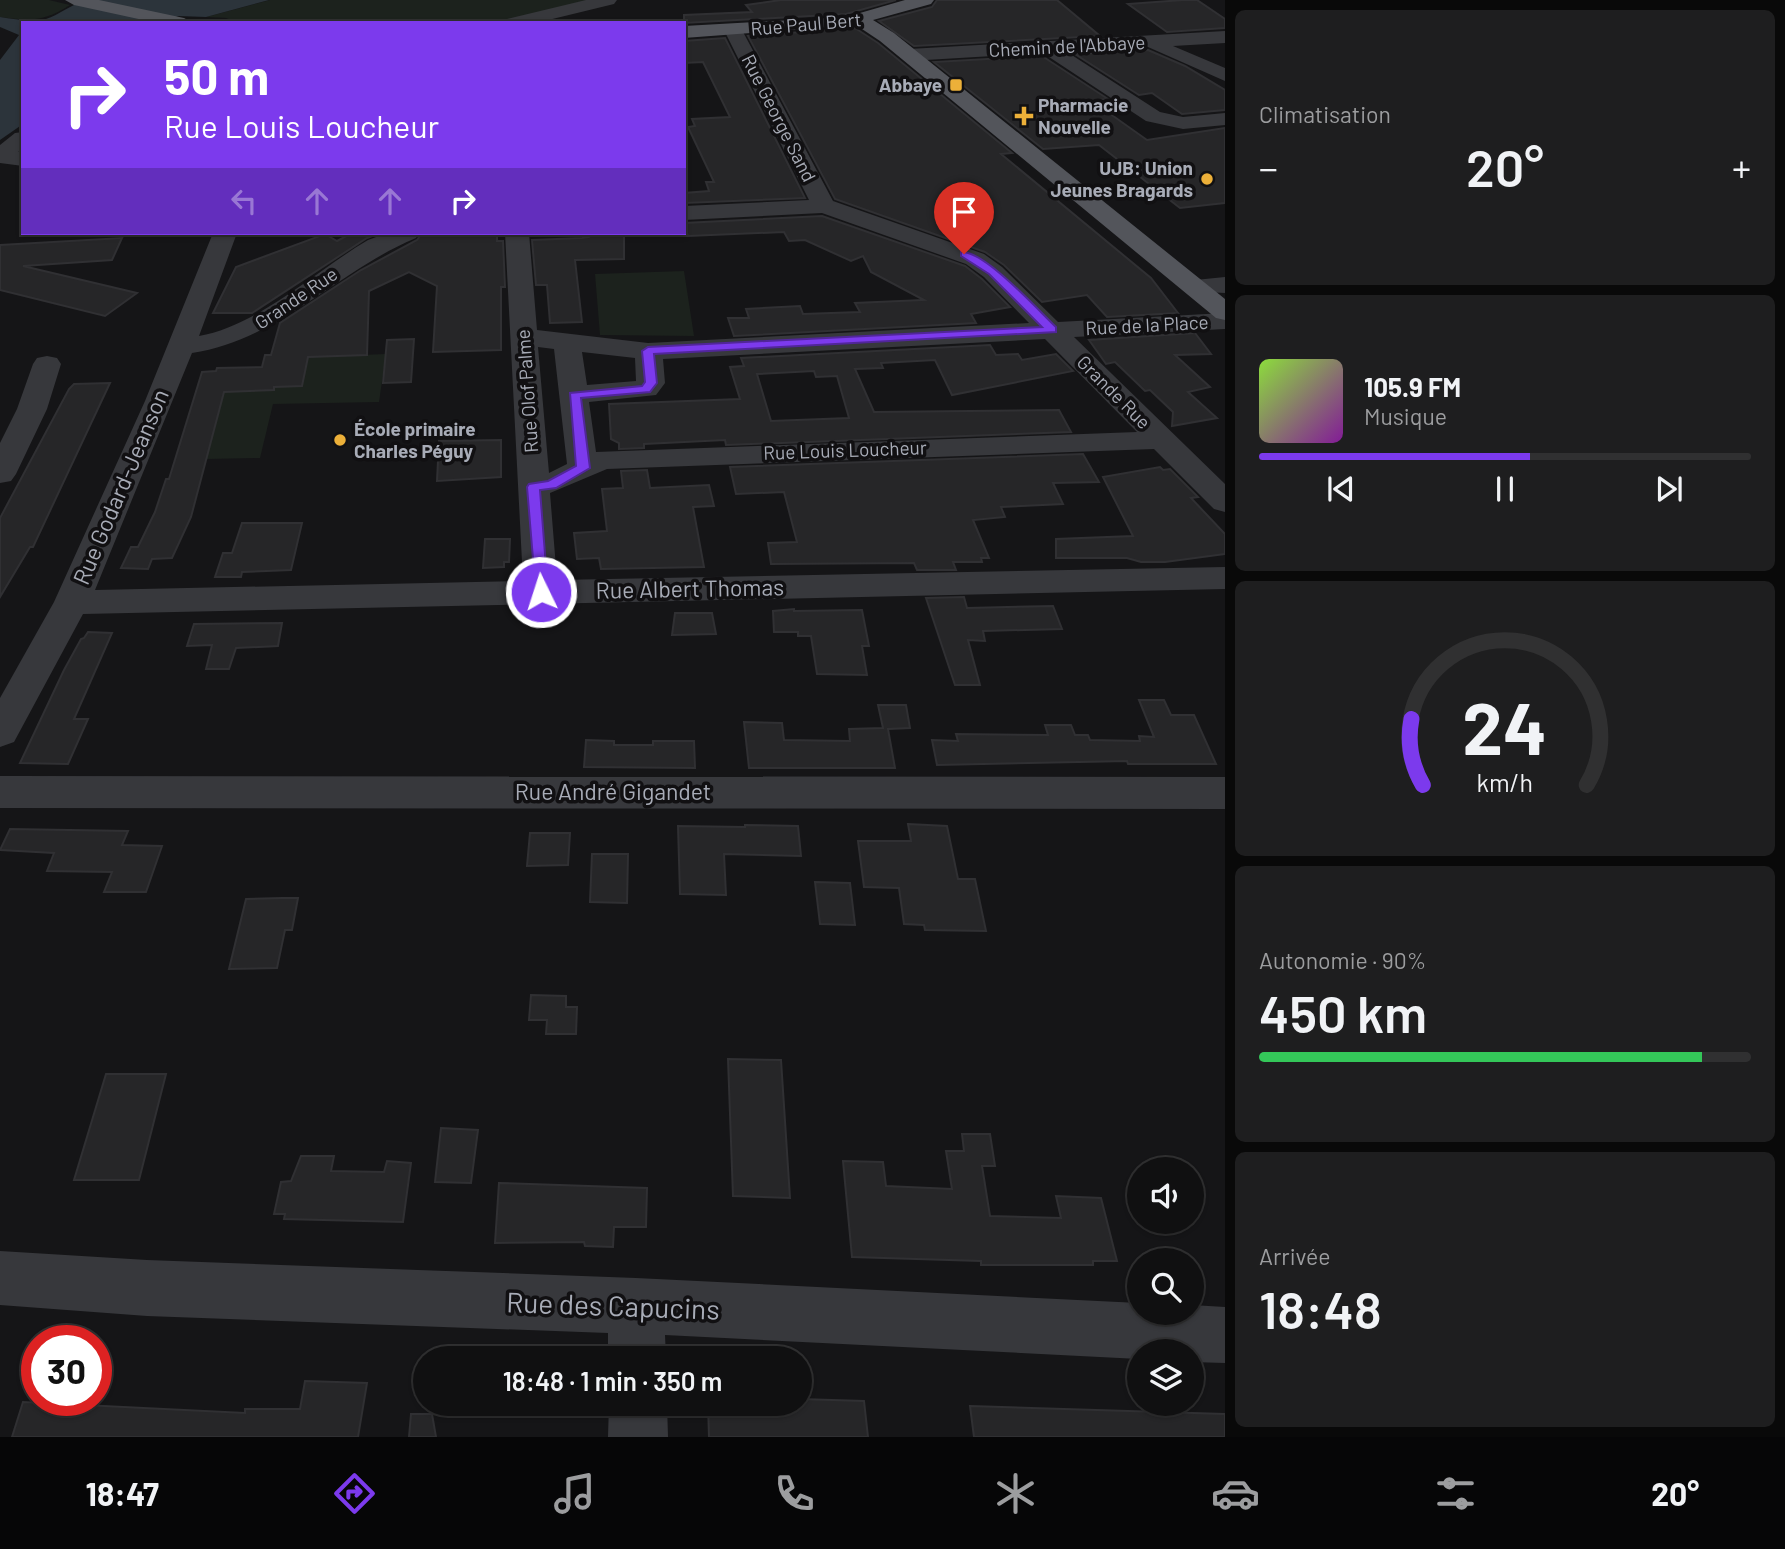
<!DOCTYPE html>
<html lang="fr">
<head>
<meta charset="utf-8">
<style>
	body { margin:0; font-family:Barlow,sans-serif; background:#1e1e1f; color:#f1f3f6; height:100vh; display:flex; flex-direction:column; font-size:26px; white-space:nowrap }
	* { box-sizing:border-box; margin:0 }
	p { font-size:23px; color:#9c9d9f }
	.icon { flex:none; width:38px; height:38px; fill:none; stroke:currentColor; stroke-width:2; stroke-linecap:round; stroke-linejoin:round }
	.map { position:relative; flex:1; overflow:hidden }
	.sheet { display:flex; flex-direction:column; gap:10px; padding:10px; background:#090909; width:560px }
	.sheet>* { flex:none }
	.hud { position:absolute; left:21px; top:21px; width:665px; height:214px; border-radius:0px; box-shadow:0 2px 5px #0004,0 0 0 2px #303031; background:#7c3aed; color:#fff; overflow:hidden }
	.controls { position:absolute; left:1127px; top:1157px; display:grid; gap:14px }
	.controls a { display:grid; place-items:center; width:77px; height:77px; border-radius:50%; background:#101011; box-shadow:0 2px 5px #0004,0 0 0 2px #303031; font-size:35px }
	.speed { position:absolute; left:21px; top:1325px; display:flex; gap:14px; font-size:35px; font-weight:700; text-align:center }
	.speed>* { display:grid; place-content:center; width:91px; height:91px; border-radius:50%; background:#101011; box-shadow:0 2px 5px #0004,0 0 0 2px #303031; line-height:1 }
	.speed .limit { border:10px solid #d22; background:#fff; color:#111 }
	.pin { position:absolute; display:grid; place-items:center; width:60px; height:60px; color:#fff; margin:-72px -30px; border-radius:50% 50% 50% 0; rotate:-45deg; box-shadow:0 0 7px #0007 }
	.pin .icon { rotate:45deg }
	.me { position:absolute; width:77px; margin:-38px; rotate:356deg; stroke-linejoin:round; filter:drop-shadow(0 0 5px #0008) }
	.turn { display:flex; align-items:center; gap:24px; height:147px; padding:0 28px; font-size:32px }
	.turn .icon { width:91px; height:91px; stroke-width:2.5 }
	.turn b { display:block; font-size:49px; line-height:60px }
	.lanes { display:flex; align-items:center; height:66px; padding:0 28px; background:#0003; justify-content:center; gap:35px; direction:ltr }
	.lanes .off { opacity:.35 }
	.big { font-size:52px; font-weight:600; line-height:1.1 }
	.sheet .card { flex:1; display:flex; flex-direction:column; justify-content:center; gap:10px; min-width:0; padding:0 24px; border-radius:10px; background:#1e1e1f }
	.sheet .dial { align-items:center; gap:0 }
	.dial svg { height:182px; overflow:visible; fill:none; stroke:#303031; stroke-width:7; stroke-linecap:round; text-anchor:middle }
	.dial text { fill:#f1f3f6; stroke:none }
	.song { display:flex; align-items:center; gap:21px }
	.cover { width:84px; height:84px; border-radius:10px; background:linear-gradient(135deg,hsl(90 70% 55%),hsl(290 70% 35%)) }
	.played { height:7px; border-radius:4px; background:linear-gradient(90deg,#7c3aed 55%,#303031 55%) }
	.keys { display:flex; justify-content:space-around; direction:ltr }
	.heat { display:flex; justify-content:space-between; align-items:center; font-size:38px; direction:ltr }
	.charge { height:10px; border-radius:5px; background:linear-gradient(90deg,#34c759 90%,#303031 0) }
	.trip { position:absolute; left:413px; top:1346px; width:399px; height:70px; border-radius:35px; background:#101011; box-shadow:0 2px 5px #0004,0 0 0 2px #303031; font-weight:600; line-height:70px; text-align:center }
	.menu { display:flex; height:112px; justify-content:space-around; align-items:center; background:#060607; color:#9c9d9f }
	.menu .icon { width:49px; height:49px }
	.menu .selected { color:#7c3aed }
	.menu b { font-size:32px; color:#f1f3f6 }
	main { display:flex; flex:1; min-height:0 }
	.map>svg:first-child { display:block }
</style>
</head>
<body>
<main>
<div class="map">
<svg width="1225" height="1437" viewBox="0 0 1225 1437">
	<rect width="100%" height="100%" fill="#151517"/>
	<g fill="#1c221d">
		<path d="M0 0H49L70 5C43 22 31 21 0 17Z"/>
		<path d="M270 0H600L505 23H238L226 18 206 17Z"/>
		<path d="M684 271 694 336 600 335 595 274Z"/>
		<path d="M386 354 379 402 273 404 260 458 206 459 224 392 273 390 274 387 302 386 308 357Z"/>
	</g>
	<path fill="#2c343b" d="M88 0H269L206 17 178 16 161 23H23V124L0 140V60L19 35 0 27V17C15 19 31 23 46 19 59 15 71 4 88 0Z"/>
	<g fill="#262628" stroke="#303033" stroke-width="2" fill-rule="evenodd">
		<path d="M781 0H896L846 14 684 23V15L752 12 746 5Z"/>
		<path d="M937 0H1057L1100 36 914 46 879 21 932 7Z"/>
		<path d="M1183 0H1197L1225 19V28L1167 32 1128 4Z"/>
		<path d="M855 28 878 43 1012 153 1001 154 1151 278 1178 313 1107 317 1087 295 1042 302 1004 265 985 252 835 199 748 36Z"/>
		<path d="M725 38 805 198 684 203V193L709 191 706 182H714L688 127 695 126 692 119 730 117 703 62 684 63V41Z"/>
		<path d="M1148 50 1185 66 1225 90V110L1182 114 1152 93 1139 95 1075 54Z"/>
		<path d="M1042 56 1108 99 1092 101 1147 140 1225 128V203L1180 208 1099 145 1043 149 934 62Z"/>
		<path d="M822 216 965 266 982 279 1010 307 971 314 976 323 734 336 728 318H749L746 309 800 306 803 314 860 312 855 303 924 300 871 272 863 256 851 261 805 240 789 241 784 232 688 236 684 223Z"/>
		<path d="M352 233H380L367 238 252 313H213L236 267 325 234 337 241Z"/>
		<path d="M422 233H497V241H503L505 287H501V350L433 352 437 286 409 272 369 291 367 355 308 357 302 386 274 387V390L224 392 191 517 172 558 152 559 148 569 121 568 131 547H138L155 512 166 479H169L202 372 216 371 217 368 262 367 265 355H271L280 323 361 270 417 240Z"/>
		<path d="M589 233H624V259L575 260 582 322 550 323 547 285H536L532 240 582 238 589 237Z"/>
		<path d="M122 238 112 260 23 266 137 293 105 316 0 290V245Z"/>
		<path d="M1195 333 1211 354 1175 355 1210 387 1188 392 1217 418 1172 426 1173 412 1150 390 1145 391 1115 362 1106 364 1089 340Z"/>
		<path d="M414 339 411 382 383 383 387 340Z"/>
		<path d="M990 345 996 355 1018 354 1022 360 1056 354 1073 371 952 395 935 360 881 363 883 368 855 369 874 412 1059 410 1071 432 726 445 725 440 644 444V448L619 449V443L611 439 609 404 740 399 730 367 744 366 741 358ZM814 371 816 377 837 376 849 418 771 421 757 374Z"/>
		<path d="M110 383 33 547H30L0 597V518L69 389 74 384Z"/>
		<path d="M501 440V477L437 481 439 441Z"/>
		<path d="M1083 454 1099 482 1053 483 1063 504 1001 507 1005 517 973 520 989 558H981L982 562H953L956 570H917L914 563 771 564 768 543 797 542 784 492 736 494 730 467Z"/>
		<path d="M1160 467 1163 470 1170 469 1198 497 1191 498 1225 534V554L1165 562H1141L1127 558H1056V539L1133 536 1103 477Z"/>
		<path d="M647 470 650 488 709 485 714 506 693 507 704 567 601 569 599 558 577 559 574 533 607 531 602 489 623 488 621 471Z"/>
		<path d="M242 523H302L291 570 242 572 241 577H215L223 553H232Z"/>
		<path d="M485 539H510L509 562H504V567L483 568Z"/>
		<path d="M964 597 967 608 1053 606 1062 629 983 631 985 641 968 640 980 685H955L926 598Z"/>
		<path d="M794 609V611L862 610 869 646H862L867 675 817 674 811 636H798V632H774L773 611Z"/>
		<path d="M675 613H712L716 634 672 635Z"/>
		<path d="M282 623 278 646 236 648 229 669H206L212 645 187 646 194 624Z"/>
		<path d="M88 632 112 633 74 719H88L68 764 20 763 64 670 81 639 84 638Z"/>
		<path d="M1139 700H1164L1171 715H1194L1216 764H1128L1127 761 937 765 932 740 958 741 956 734 1048 735 1045 725H1071L1075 735H1088L1090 740 1140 741 1139 736 1154 737Z"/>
		<path d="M878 705H906L910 728 888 729 895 768H749L744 722 782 723 784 740 850 741 849 729 883 728Z"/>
		<path d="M586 740 614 741V745H653V741H694L695 768 584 767Z"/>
		<path d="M908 824 947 826 958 879H975L986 931 925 930 924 925 904 924 899 888 864 887 858 841H911Z"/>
		<path d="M745 825 798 826 801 856 724 854 726 895 680 894 678 826 745 827Z"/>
		<path d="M10 829 128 831 122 845 162 846 146 892H104L112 872 47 871 54 853 0 850Z"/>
		<path d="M530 833H570L568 865 527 866Z"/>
		<path d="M592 854H628L627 903 590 902Z"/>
		<path d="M815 882 850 883 855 925 820 924Z"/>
		<path d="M282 898H298L292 930H285L277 968 229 969 246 899Z"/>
		<path d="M531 995 566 996V1007H577L576 1034H546L547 1020H529Z"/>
		<path d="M728 1059 781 1060 790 1198 733 1196Z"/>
		<path d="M106 1074H166L139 1180H74Z"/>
		<path d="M441 1128 478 1130 471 1183 435 1182Z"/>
		<path d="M962 1134H990L995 1166H982L990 1216 1061 1218 1056 1196 1101 1198 1117 1261H1093V1265H981V1261L852 1257 843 1161 883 1162 886 1186 952 1189 946 1151H964Z"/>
		<path d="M301 1156H334L331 1171 384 1172 387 1161 411 1163 403 1222 284 1219 285 1214H274L281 1182 291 1181Z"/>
		<path d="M499 1183 647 1188 646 1227H614L613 1247 585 1246 584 1242 495 1243Z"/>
		<path d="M305 1381 367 1383 358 1437H12L23 1402 245 1413V1409H300Z"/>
		<path d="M800 1399 864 1401 868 1437H709L708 1404H800Z"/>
		<path d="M970 1406 1225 1414V1437H974Z"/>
		<path d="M411 1414H432L436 1437H409Z"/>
	</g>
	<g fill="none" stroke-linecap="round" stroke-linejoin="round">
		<g fill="#37383c" fill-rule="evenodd">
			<path d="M586 0H617L614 4 536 23H504L507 19Z"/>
			<path d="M733 24 742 30 833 201 984 254 1002 267 1058 322 1225 313V329L1074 337 1225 484V512L1214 509 1154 449 607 469 550 493 557 580 1225 567V589L83 614 14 742 0 747V698L54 602 145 401 213 233H237L199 336C258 326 317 270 368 240L387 233H419L416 238C337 271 279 340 192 353L95 590 523 581 505 233H529L537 330 648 343 1029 323 984 277 966 264 822 213 684 220V206L809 200 724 30ZM1045 339 1137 432 596 452 589 402 656 395 665 383 663 359ZM538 347 554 349 567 464 549 473ZM582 352 635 358 636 381 587 385Z"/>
			<path d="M1225 31V43L1173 46 1225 68V81L1148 47 1067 52 1160 112 1183 117 1225 113V125L1183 129 1146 121 1043 53 909 61 899 55 909 49Z"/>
			<path d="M23 132V149L18 152H23V166L0 163V145L15 133Z"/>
			<path d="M1225 277V293L1185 291 1181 286 1185 281Z"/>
			<path d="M47 356 57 358 61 364 47 409 16 474 11 481 0 483V443L17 409 33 364 37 358Z"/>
			<path d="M0 776 1225 777V809L0 808Z"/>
			<path d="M0 1251 147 1260 636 1278 1139 1303V1312H1192V1305L1225 1307V1363L1192 1362V1351H1139V1359L665 1335 666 1358H608V1333L147 1316 0 1305Z"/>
			<path d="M609 1404H667L668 1437H608Z"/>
		</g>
		<g fill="#53555b" fill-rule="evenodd">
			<path d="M65 0H99L184 18 193 23H157L74 5Z"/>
			<path d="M905 0H934L931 4 873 20 894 33 1225 299V320L1216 318 880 41 856 25 684 38V26L846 17Z"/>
		</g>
	</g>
	<path fill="#7c3aed" stroke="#51269a" stroke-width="2" d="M961 252C984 250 1038 310 1056 327V332L654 354 657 383 650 392 581 398 590 468 556 488 540 490 548 592 541 597 536 595 527 487 529 484 548 481 576 466 570 393 642 386 645 382 642 351 648 347 1042 327 989 274 961 256Z"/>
	<g fill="#ecb039" stroke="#111012" stroke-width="2.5">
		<rect x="949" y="78" width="14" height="14" rx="3.5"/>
		<path d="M1020.5 105.5h7v7h7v7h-7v7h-7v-7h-7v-7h7z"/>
		<circle cx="1207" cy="179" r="7"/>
		<circle cx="340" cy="440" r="7"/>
	</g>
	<g text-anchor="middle" stroke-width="7" stroke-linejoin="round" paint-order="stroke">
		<g font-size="19" fill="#a8acb7" stroke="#111012">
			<text transform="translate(806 24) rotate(-5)" y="7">Rue Paul Bert</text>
			<text transform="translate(1067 46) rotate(-3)" y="7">Chemin de l'Abbaye</text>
			<text transform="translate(779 118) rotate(63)" y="7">Rue George Sand</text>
			<text transform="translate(296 298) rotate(-34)" y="7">Grande Rue</text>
			<text transform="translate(1147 325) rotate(-3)" y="7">Rue de la Place</text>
			<text transform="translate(527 391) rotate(-94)" y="7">Rue Olof Palme</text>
			<text transform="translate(1114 392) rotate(45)" y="7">Grande Rue</text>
			<text transform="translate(845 450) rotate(-2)" y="7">Rue Louis Loucheur</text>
		</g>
		<g font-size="19" font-weight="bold" fill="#a8acb7" stroke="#111012" text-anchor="end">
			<text x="942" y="92">Abbaye</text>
			<text x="1038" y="112" text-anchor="start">Pharmacie<tspan x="1038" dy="22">Nouvelle</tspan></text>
			<text x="1193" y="175">UJB: Union<tspan x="1193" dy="22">Jeunes Bragards</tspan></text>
			<text x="354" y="436" text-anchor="start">École primaire<tspan x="354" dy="22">Charles Péguy</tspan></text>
		</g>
		<g font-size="23" fill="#a8acb7" stroke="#111012">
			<text transform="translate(121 487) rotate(-67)" y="8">Rue Godard-Jeanson</text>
			<text transform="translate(690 589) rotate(-1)" y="8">Rue Albert Thomas</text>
			<text x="613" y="800">Rue André Gigandet</text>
		</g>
		<g font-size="28" fill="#a8acb7" stroke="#111012">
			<text transform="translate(613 1306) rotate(2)" y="10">Rue des Capucins</text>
		</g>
	</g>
</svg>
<div class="controls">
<a><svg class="icon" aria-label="sound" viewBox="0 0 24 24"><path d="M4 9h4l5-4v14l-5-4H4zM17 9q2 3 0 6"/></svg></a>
<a><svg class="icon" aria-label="search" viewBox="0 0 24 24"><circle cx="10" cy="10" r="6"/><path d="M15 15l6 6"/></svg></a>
<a><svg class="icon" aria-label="layers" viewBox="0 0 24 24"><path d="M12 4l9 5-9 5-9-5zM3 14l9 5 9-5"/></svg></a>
</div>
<div class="speed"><div class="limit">30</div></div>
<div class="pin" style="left:964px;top:254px;background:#d93025"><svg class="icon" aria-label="arrive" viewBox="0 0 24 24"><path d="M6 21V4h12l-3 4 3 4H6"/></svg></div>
<svg class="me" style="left:541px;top:592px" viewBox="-20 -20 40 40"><circle r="17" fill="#7c3aed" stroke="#fff" stroke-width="3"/><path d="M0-11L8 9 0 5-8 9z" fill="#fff"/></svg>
<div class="trip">18:48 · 1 min · 350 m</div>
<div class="hud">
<div class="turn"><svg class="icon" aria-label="right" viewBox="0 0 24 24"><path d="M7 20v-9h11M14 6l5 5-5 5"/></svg><div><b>50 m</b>Rue Louis Loucheur</div></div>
<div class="lanes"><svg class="icon off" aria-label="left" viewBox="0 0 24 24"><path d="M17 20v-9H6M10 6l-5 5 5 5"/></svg><svg class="icon off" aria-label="ahead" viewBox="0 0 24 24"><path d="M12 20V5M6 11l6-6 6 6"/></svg><svg class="icon off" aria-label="ahead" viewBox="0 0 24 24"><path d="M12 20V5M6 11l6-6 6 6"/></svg><svg class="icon" aria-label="right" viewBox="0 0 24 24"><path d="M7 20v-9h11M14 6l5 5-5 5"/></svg></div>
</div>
</div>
<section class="sheet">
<div class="card"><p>Climatisation</p>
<div class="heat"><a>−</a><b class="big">20°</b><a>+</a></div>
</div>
<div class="card">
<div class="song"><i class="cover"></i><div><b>105.9 FM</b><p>Musique</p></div></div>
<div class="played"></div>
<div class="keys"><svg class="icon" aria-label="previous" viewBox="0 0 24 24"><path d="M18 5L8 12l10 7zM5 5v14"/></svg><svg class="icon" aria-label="pause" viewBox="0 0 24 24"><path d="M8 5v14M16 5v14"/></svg><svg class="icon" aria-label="next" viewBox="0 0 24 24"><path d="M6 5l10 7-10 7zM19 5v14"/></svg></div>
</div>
<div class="card dial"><svg viewBox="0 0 100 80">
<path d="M14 69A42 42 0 1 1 86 69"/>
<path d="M14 69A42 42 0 0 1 9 40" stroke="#7c3aed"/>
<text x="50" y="56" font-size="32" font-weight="700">24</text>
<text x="50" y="72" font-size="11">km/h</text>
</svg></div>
<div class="card"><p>Autonomie · 90%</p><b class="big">450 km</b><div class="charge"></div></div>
<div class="card"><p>Arrivée</p><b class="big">18:48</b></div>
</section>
</main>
<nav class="menu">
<b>18:47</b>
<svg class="icon selected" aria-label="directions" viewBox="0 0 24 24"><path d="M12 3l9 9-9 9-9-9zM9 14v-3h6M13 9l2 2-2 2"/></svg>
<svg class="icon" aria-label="music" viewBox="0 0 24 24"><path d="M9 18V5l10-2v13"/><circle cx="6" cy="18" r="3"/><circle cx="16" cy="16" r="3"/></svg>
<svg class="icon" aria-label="phone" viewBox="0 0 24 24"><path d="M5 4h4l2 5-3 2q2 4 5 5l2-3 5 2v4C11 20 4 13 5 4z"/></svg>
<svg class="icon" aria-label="climate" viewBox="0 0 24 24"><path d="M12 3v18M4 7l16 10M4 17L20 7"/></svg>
<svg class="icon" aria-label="car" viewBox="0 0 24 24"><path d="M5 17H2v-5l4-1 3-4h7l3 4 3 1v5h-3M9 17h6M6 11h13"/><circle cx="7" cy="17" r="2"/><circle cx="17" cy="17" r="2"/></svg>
<svg class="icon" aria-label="filters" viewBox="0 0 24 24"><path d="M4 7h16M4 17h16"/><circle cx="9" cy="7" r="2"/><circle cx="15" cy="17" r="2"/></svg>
<b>20°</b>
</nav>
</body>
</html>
